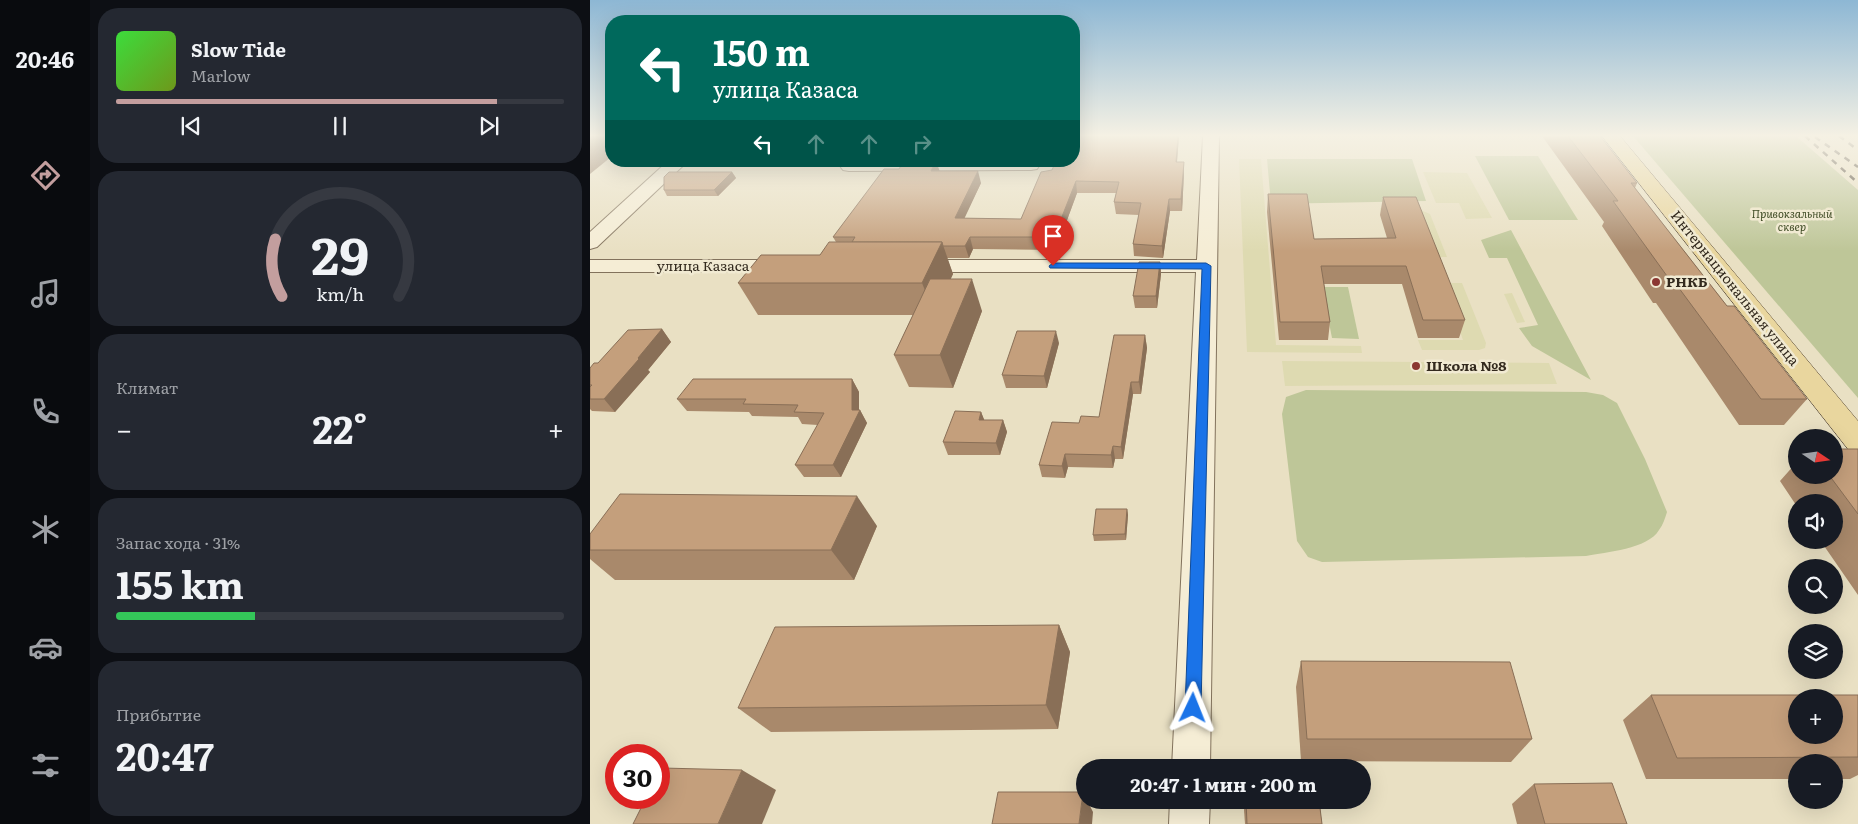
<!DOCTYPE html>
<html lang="ru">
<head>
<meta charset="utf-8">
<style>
	body { margin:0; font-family:Literata,serif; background:#242831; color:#f1f3f6; height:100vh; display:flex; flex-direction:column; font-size:19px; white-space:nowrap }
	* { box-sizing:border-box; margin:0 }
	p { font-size:16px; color:#9ea1a6 }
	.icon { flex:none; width:28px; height:28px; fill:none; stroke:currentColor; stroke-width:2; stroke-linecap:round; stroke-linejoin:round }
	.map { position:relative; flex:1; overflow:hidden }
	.side { display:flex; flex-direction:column; gap:8px; padding:8px; background:#0d0f14; width:500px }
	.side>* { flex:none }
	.hud { position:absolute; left:15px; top:15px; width:475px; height:152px; border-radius:20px; box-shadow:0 5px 20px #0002; background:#00695c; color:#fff; overflow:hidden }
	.needle { width:32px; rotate:103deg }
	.fabs { position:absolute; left:1198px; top:429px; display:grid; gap:10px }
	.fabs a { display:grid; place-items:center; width:55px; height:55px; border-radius:50%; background:#171b24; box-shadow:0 5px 20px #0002; font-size:25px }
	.speed { position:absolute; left:15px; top:744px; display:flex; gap:10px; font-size:25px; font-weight:700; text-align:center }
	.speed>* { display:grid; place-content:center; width:65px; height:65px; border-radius:50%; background:#171b24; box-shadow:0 5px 20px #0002; line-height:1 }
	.speed .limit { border:8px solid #d22; background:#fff; color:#111 }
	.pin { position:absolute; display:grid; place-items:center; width:42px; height:42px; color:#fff; margin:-51px -21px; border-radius:50% 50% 50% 0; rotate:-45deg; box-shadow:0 0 5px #0007 }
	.pin .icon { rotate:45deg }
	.me { position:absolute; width:55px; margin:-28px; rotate:2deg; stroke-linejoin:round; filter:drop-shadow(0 0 4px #0008) }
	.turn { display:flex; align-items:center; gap:18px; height:105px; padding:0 25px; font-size:22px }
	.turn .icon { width:65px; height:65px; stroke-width:2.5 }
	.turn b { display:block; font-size:35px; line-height:42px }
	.lanes { display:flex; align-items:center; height:48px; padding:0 25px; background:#0003; justify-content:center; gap:25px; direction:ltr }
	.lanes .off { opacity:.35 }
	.big { font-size:38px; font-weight:700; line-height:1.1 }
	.side .tile { flex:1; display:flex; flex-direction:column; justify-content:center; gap:8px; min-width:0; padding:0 18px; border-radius:20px; background:#242831 }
	.side .dial { align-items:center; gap:0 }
	.dial svg { height:130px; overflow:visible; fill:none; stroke:#363941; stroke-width:7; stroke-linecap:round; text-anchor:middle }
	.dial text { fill:#f1f3f6; stroke:none }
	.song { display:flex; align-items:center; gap:15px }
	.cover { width:60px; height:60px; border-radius:8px; background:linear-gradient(135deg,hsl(120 70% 55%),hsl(80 70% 35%)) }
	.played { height:5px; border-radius:2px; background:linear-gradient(90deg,#c39e9e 85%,#363941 85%) }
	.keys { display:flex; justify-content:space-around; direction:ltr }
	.heat { display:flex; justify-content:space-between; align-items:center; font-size:28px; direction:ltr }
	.charge { height:8px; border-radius:4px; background:linear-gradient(90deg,#34c759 31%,#363941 0) }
	.trip { position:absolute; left:486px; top:759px; width:295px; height:50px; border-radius:25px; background:#171b24; box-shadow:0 5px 20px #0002; font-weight:700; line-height:50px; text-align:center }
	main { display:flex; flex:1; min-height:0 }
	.dock { display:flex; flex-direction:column; width:90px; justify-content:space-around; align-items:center; background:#090b0e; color:#9ea1a6 }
	.dock .icon { width:35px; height:35px }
	.dock .selected { color:#c39e9e }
	.dock b { font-size:22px; color:#f1f3f6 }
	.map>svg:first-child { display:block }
</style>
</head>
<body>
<main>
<nav class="dock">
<b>20:46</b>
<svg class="icon selected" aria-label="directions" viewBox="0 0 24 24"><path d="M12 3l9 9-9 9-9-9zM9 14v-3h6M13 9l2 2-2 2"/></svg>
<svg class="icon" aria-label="music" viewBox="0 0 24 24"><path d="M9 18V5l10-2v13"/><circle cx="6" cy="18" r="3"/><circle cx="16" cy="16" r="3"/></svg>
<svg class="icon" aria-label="phone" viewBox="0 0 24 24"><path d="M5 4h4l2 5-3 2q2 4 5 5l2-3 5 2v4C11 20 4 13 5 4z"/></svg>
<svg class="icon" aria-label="climate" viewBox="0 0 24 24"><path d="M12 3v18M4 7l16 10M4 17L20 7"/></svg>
<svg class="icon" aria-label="car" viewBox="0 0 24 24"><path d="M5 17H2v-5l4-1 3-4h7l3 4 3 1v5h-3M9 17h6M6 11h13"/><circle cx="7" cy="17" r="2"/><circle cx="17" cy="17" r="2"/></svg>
<svg class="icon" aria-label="filters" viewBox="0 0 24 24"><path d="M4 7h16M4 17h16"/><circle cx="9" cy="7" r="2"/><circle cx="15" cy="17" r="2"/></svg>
</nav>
<section class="side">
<div class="tile">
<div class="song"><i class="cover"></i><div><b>Slow Tide</b><p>Marlow</p></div></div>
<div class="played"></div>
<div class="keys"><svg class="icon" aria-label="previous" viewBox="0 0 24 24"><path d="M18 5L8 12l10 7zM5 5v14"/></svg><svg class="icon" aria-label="pause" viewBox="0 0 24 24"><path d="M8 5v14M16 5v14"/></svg><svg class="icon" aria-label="next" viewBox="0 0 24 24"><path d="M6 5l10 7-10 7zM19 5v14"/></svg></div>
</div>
<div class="tile dial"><svg viewBox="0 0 100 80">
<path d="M14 69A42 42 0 1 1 86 69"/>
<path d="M14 69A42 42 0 0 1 10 34" stroke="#c39e9e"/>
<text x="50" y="56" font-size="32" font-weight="700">29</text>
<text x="50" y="72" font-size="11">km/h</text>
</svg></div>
<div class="tile"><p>Климат</p>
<div class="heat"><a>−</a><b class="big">22°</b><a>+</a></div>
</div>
<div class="tile"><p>Запас хода · 31%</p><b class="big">155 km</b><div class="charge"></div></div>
<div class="tile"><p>Прибытие</p><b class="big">20:47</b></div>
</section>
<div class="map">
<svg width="1268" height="824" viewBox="0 0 1268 824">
	<rect width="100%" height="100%" fill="#e9e0c3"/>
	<g fill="#dedab1">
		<path d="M649 159H671L686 345 771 346 772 353 657 352Z"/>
		<path d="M833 172 877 173 902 218 876 219 869 203H846Z"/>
		<path d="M790 208H826L840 214 857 257H843L791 213Z"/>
		<path d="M853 283H872L896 343 895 348 889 350H832L828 340H873Z"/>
		<path d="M922 293 935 322 927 323 914 294Z"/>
		<path d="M692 361 959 363 967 384 695 386Z"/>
	</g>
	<g fill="#bec698">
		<path d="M1043 136H1206L1268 190V398Z"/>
		<path d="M885 156H948L988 220H919Z"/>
		<path d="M677 159H822L836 201 681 204Z"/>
		<path d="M921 230 1001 380 942 346 929 328 948 325 917 258H899L891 240Z"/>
		<path d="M732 287H758L769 339 742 338Z"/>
		<path d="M716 390 996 392 1013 395 1027 403 1055 459 1077 512C1075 518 1073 525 1069 530 1058 549 1016 552 996 556L732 562 718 557 707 541 692 414 696 397Z"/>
	</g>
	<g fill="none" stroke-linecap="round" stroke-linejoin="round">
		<g stroke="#82725c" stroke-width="2">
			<g id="minor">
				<path d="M613 136H629L620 768H582L606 272H325L318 270 314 266 318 262 325 260H607Z"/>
				<path d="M78 161H98L7 247 0 249V232Z"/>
				<path d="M257 161H452L447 169 441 170 259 171 253 170 250 166 253 162Z"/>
				<path d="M0 260H198L205 262 209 266 205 270 198 272H0Z"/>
				<path d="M580 800H620L619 824H579Z"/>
			</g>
		</g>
		<g stroke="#504130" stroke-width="1">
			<path id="major" d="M1012 136H1030L1268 421V452L1258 449Z"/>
		</g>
		<use href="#minor" fill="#f5edd5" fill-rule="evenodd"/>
		<use href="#major" fill="#e9d69e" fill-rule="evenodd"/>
		<g stroke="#332a1e" stroke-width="2.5" stroke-dasharray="6 6" stroke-linecap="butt">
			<path d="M1215 136 1268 183"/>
			<path d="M1249 136 1268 150"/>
			<path d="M1225 137 1268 167"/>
		</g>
	</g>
	<g fill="#a9896b">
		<path d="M589 136 587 162H594V173L592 211H580L573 258 544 256 543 244 549 215 526 214 524 202 526 193H487L466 250 383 249 379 258H357L363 274 360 279 392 311 363 388 319 387 304 355 323 315H168L148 283 230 255 246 242 243 237 309 169 349 171 391 183 374 218 431 219 462 170Z"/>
		<path d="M952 136H1010L1047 183 1045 188 1137 306 1217 399 1194 425H1149L1066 303H1063L1012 226 1014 222Z"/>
		<path d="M142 172 146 178 128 196H77L74 190Z"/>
		<path d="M678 194 724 239 797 238 790 215 793 197 875 320 869 338H828L812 284H734L740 322 738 340H689L677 212Z"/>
		<path d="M570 262 571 274 567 308H545L543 296Z"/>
		<path d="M72 329 81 342 58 370 60 372 25 412 2 411 0 409V368Z"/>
		<path d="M555 335 557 348 551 394H543L533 459H525L523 468 478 467 475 478 452 477 449 465 509 417Z"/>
		<path d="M469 343 457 388H416L412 375Z"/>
		<path d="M262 379 269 392V410H270L277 423 251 477H214L205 465 228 425 212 424 208 417 162 416 159 412 97 411 87 399Z"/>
		<path d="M391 412 394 420H413L417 432 410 455H358L353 442Z"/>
		<path d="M1268 449V595L1230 540H1244V502H1206V505L1190 481 1206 463V475H1244Z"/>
		<path d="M537 509 538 515 536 540 504 541 503 535Z"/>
		<path d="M287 526 264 580H25L0 559V534Z"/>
		<path d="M469 625 480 652 468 729 181 732 148 708Z"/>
		<path d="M711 661 942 739 921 762 711 761 706 687Z"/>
		<path d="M1061 695H1268V775L1260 779H1244V762H1206V779H1056L1033 720Z"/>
		<path d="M944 784 1037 824H927L922 804Z"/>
		<path d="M655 800H729L732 824H655L654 810Z"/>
	</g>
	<g fill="#896f57">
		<path d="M0 136H21V157L0 174Z"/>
		<path d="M588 136H589L586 173V162Z"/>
		<path d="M346 161 350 172 341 171Z"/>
		<path d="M594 162V173L592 211 591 199Z"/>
		<path d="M388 171 391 183 369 230 365 218Z"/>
		<path d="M142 172 146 178 128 196 124 190Z"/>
		<path d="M486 181 487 193 466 250 464 237Z"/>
		<path d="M579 199 580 211 573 258 572 246Z"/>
		<path d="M380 237 383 249 379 258 375 246Z"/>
		<path d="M352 242 363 274 345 315 332 283Z"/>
		<path d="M570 262 571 274 567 308 566 296Z"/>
		<path d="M382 279 392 311 363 388 350 355Z"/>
		<path d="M72 329 81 342 58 370 60 372 25 412 14 399Z"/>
		<path d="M466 331 469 343 457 388 454 376Z"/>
		<path d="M555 335 557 348 551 394 549 382Z"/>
		<path d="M262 379 269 392V413L270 410 277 423 251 477 243 465Z"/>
		<path d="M541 382 543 394 533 459 531 447Z"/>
		<path d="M391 412 396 424 389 420Z"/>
		<path d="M413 420 417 432 410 455 406 443Z"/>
		<path d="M523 446 525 459 523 468 521 455Z"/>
		<path d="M475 454 478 467 475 478 472 466Z"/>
		<path d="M267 496 287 526 264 580 241 550Z"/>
		<path d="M537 509 538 515 536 540 535 534Z"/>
		<path d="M469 625 480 652 468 729 456 705Z"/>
		<path d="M152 770 186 790 172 824H128Z"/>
		<path d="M493 792 495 796V800H497L503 812 502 824H489Z"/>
	</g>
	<g fill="#c49f7c" stroke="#896f57" fill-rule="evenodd">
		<path d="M484 136H588L586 162H594L591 199H579L572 246 543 244 551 203 524 202 529 182 486 181 464 237H380L375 246H353L352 242H262L265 237H243L294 169H309L314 161H346L341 171H388L365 218 431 219 451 172 462 170 466 161H484Z"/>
		<path d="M978 136H1010L1047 183H1041L1137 306H1144L1217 399H1171L1080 276H1077L1023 201H1028Z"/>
		<path d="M79 172H142L124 190H74V177Z"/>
		<path d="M678 194H717L724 239 806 238 793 197H826L875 320H833L816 266H731L740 322H690Z"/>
		<path d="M239 242H352L332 283H148L171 255H230Z"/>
		<path d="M549 262H570L566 296H543Z"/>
		<path d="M340 279H382L350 355H304Z"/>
		<path d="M72 329 48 358 49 359 14 399H0V387L2 385H0V368L4 363H8L38 330Z"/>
		<path d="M427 331H466L454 376 412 375Z"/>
		<path d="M524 335H555L549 382H541L531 447 523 446 521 455 475 454 472 466 449 465 462 422 489 423 491 416 509 417Z"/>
		<path d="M103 379H262V410H270L243 465H205L234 413 204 412 208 405 153 404 156 399H87Z"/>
		<path d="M365 411 391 412 389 420H413L406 443 353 442Z"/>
		<path d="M1244 449H1268V514L1239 475H1244Z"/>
		<path d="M30 494 267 496 241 550H0V534Z"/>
		<path d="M506 509H537L535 534 503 535Z"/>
		<path d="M469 625 456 705 148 708 185 627Z"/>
		<path d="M711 661 920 662 942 739H717Z"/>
		<path d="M1061 695H1268V757L1087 758ZM1206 698H1244V735H1206Z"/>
		<path d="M72 768 152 770 128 824H43L56 798H69V774Z"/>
		<path d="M1022 783 1037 824H955L944 784Z"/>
		<path d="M408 792H493L489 824H402Z"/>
		<path d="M656 800H729L732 824H657Z"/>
	</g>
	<linearGradient id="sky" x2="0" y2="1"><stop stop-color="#8db7d4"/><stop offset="0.54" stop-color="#f5f1e4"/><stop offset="1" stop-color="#f5f1e4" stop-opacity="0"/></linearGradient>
	<rect width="1268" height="251" fill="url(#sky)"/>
	<path fill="#1a73e8" stroke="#114b97" d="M463 263H616L621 266 611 708 608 713 603 716 597 713 595 708 612 269 460 268 459 266Z"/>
	<g fill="#8b3732" stroke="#f1ead2" stroke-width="2">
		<circle cx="1066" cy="282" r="5"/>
		<circle cx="826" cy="366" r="5"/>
	</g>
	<g text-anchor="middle" stroke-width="5" stroke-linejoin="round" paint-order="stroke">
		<g font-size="11" font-style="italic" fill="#414d27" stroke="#f1ead2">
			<text x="1202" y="218">Привокзальный<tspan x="1202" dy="13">сквер</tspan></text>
		</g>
		<g font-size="14" fill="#332a1e" stroke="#f1ead2">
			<text x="113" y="271">улица Казаса</text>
			<text transform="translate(1145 288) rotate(51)" y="5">Интернациональная улица</text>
		</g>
		<g font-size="14" font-weight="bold" fill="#332a1e" stroke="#f1ead2" text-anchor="start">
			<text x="1076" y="287">РНКБ</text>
			<text x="836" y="371">Школа №8</text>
		</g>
	</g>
</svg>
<div class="fabs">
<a><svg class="needle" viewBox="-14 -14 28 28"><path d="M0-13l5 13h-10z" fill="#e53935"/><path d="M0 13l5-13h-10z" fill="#9ea1a6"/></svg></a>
<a><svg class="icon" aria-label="sound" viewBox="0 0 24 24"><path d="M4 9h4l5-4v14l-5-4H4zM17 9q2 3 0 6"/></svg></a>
<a><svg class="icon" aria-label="search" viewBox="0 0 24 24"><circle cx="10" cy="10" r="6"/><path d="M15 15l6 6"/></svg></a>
<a><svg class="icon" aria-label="layers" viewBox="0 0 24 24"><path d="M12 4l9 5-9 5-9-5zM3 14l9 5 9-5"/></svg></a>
<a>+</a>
<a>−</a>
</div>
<div class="speed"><div class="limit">30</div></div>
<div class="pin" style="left:463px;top:266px;background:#d93025"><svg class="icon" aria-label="arrive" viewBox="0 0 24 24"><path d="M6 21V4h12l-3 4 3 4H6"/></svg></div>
<svg class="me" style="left:603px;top:708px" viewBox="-20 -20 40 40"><path d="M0-17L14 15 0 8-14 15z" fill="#1a73e8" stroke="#fff" stroke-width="4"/></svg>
<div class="trip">20:47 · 1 мин · 200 m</div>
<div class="hud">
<div class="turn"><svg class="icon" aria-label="left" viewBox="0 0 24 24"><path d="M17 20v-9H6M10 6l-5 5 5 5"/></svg><div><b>150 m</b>улица Казаса</div></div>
<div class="lanes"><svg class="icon" aria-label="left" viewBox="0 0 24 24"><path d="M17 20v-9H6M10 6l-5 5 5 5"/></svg><svg class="icon off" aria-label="ahead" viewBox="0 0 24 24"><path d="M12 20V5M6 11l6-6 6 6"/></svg><svg class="icon off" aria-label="ahead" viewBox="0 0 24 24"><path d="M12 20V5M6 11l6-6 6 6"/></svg><svg class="icon off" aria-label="right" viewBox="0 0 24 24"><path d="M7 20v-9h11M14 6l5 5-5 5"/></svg></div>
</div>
</div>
</main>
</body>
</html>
